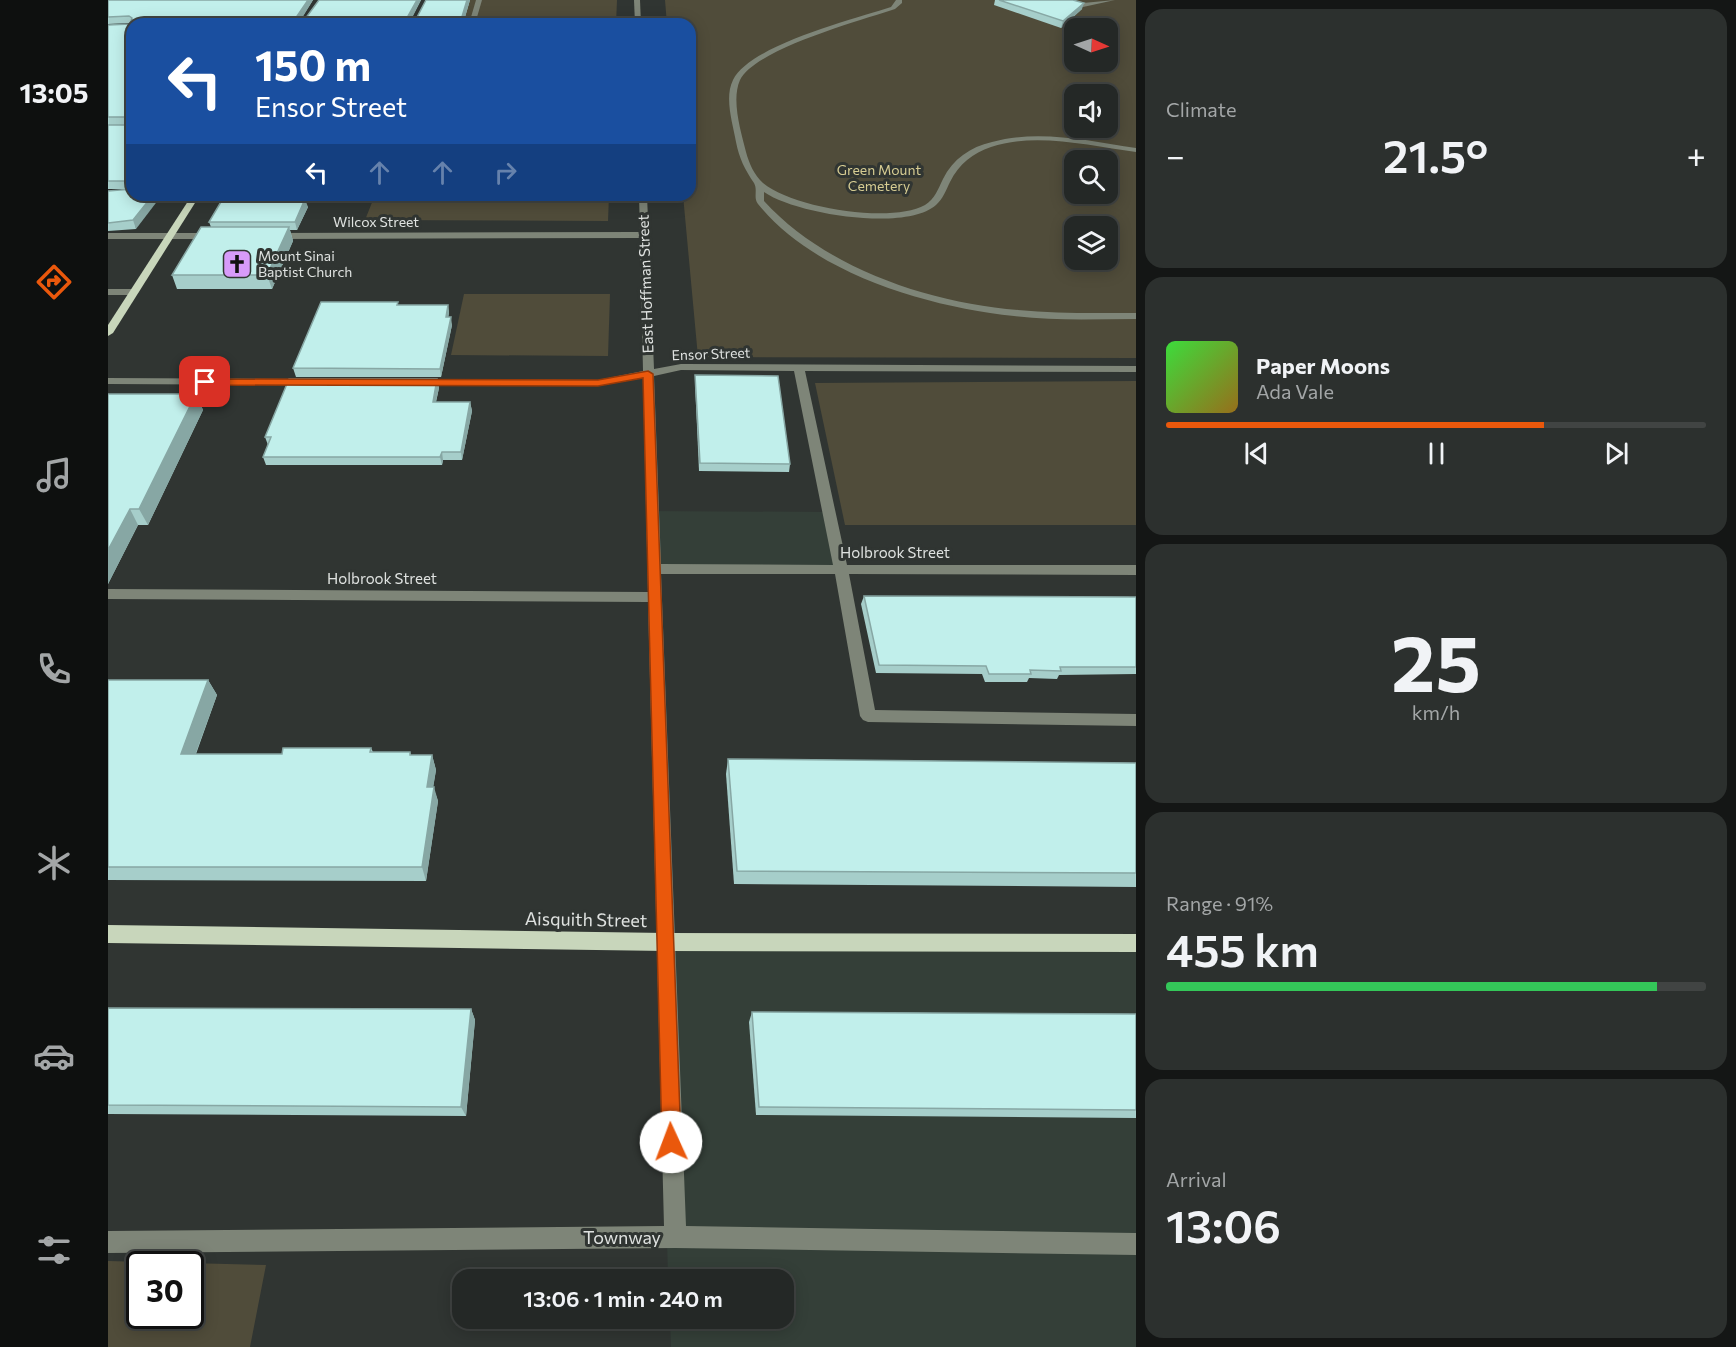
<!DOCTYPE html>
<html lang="en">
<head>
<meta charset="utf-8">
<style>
	body { margin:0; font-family:Commissioner,sans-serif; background:#2c302e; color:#f1f3f6; height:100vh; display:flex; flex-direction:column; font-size:22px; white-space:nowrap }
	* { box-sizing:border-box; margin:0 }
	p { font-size:20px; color:#a3a6a7 }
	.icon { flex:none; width:33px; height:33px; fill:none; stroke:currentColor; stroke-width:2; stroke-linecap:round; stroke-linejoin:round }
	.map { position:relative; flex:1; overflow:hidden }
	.drawer { display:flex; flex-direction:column; gap:9px; padding:9px; background:#141615; width:600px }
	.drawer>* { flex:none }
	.guide { position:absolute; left:18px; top:18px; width:570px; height:183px; border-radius:18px; box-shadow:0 3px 15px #0003,0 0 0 2px #414443; background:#1a4fa0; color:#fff; overflow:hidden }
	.needle { width:39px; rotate:93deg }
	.fabs { position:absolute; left:956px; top:18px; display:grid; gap:12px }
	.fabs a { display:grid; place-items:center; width:54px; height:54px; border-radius:12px; background:#242826; box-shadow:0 3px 15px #0003,0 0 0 2px #414443; font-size:30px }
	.speed { position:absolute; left:18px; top:1251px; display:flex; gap:12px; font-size:30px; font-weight:700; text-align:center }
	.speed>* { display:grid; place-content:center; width:78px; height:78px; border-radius:50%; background:#242826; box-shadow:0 3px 15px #0003,0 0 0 2px #414443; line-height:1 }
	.speed .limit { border:3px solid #111; border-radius:9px; background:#fff; color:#111 }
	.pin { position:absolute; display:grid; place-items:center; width:51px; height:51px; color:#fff; margin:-26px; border-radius:12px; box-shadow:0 3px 9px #0006 }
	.me { position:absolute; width:66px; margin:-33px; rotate:358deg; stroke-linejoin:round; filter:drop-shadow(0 0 4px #0008) }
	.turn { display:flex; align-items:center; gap:21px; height:126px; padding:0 30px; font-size:27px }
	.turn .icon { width:78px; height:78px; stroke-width:2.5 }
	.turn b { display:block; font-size:42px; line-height:51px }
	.lanes { display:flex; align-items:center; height:57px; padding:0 30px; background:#0003; justify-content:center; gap:30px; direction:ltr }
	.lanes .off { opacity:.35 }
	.big { font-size:45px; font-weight:600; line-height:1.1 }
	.drawer .tile { flex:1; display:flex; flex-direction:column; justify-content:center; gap:9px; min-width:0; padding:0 21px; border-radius:18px; background:#2c302e }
	.drawer .dial { align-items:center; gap:0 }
	.dial b { font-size:78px; line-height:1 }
	.song { display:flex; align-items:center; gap:18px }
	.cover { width:72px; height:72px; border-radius:9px; background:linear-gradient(135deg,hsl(120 70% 55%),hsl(40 70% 35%)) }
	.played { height:6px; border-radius:3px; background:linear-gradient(90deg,#ea580c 70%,#414443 70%) }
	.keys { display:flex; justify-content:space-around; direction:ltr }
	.heat { display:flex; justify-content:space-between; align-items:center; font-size:33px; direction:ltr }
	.charge { height:9px; border-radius:4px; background:linear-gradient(90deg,#34c759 91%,#414443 0) }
	.trip { position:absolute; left:344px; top:1269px; width:342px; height:60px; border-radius:18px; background:#242826; box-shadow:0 3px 15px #0003,0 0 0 2px #414443; font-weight:600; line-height:60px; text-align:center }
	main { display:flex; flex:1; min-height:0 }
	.tabs { display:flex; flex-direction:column; width:108px; justify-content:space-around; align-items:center; background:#0e100f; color:#a3a6a7 }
	.tabs .icon { width:42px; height:42px }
	.tabs .on { color:#ea580c }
	.tabs b { font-size:27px; color:#f1f3f6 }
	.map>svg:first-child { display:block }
</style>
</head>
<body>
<main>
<nav class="tabs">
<b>13:05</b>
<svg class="icon on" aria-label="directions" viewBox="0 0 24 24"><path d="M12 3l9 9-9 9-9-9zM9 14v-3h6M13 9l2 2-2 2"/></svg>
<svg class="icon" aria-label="music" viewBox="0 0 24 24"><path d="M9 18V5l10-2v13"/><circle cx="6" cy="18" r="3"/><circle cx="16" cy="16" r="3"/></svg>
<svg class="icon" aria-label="phone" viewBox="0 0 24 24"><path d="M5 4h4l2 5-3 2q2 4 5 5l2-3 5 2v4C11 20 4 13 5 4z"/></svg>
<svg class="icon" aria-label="climate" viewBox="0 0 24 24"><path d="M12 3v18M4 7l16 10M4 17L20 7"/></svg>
<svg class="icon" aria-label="car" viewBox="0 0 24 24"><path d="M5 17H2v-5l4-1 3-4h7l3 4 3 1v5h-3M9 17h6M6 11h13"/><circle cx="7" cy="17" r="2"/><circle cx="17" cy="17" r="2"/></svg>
<svg class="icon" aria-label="filters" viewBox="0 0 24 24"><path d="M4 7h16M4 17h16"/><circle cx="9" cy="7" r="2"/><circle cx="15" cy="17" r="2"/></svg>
</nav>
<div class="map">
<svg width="1028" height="1347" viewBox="0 0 1028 1347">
	<rect width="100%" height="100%" fill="#303532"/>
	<g fill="#343f38">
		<path d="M540 511 724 512 735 566H542Z"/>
		<path d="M598 950 1028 952V1347H563L562 1319 675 1318V1280L560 1279 552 952Z"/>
	</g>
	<g fill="#504c3a" fill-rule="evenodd">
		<path d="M323 0H509L508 24H355L356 19Z"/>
		<path d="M557 0H1028V358L590 357 575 195H582V24H559ZM966 28H999V62H966ZM966 94H999V128H966ZM966 160H999V194H966ZM966 226H999V260H966Z"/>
		<path d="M267 195H501L500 221 257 220Z"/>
		<path d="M356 294H502L500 356 343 355Z"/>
		<path d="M1028 381V525H737L707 383Z"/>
		<path d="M0 1261 158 1265 142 1347H0ZM82 1264V1316H32V1264Z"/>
	</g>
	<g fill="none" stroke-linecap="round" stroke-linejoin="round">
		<g fill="#7e8578" fill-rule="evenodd">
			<path d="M368 0H374L367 24H361Z"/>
			<path d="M526 0H532L533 24H527Z"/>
			<path d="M788 0H794V3L787 9C754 20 647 49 632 80 623 100 633 132 638 152 641 163 646 175 655 183 685 208 783 224 817 205 827 199 830 189 835 179 845 159 862 147 884 142 931 129 981 141 1028 148V152C982 146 928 132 883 147 865 153 851 164 842 182 838 190 835 199 828 205 798 232 687 214 656 192V201C717 268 821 303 910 310 949 314 989 313 1028 313V319C987 319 946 321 906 316 820 307 706 274 650 204 645 198 650 190 646 183 637 170 631 158 628 142 625 124 616 98 625 80 642 45 746 19 783 7Z"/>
			<path d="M948 0 975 3 1007 0 975 7Z"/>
			<path d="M531 195H539L546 369 573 364 1028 366V372L697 371 739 565H1028V575L741 574 767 710 1028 714V726L760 722 755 720 752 716 727 574H553L578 1226 1028 1233V1255L567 1248 0 1253V1231L556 1226 540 602 0 599V589L540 592 535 378 490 386 309 385 303 382 309 379 490 380 535 371 532 238 164 239 159 236 164 233 532 232ZM573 370 686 371 725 565 553 564 546 376Z"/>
			<path d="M0 233H107L112 236 107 239H0Z"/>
			<path d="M0 289H26L31 292 26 295H0Z"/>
			<path d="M0 378 198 379 204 382 198 385 0 384Z"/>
		</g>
		<g fill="#c8d6bb" fill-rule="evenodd">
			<path d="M84 195H92L5 333 0 336V325Z"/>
			<path d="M0 925 558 933 1028 934V952L558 951 0 943Z"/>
		</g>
	</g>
	<g fill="#a6ceca">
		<path d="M0 0H205L193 19H197L211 0H313L303 19H308L318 0H362L355 24H24V189H0V125H21H0V25L22 24V23L0 24Z"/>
		<path d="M887 0H965L974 9 953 28 886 5Z"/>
		<path d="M24 189 28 229 0 231V191Z"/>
		<path d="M117 195H193L191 199 200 207 189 230H182L185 241 164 289H69L64 275 103 227 101 222Z"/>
		<path d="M290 305H340L341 313 340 317 344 325 333 377H188L185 368Z"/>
		<path d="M587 375 682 464 681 472 591 471 587 383Z"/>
		<path d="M329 379 331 388 328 402H362L364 411 354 460H335L334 465H158L155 457 160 445 157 437Z"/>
		<path d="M0 394H88L95 410 40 525H30L0 584Z"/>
		<path d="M756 596 1028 597V674L951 675 949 679 921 678 919 682H877L874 674 768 673 753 604Z"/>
		<path d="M0 680H100L109 695 88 754H174L263 748 265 752H302L303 755H324L328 770 325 787 330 801 318 881 0 880Z"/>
		<path d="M620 759 1028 763V887L626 884 618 774Z"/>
		<path d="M0 1008 363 1009 367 1020 358 1116 0 1114Z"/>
		<path d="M644 1012 1028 1014V1118L648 1115 641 1022Z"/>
	</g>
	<g fill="#87a7a4">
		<path d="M200 0H205L191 23 189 16Z"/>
		<path d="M309 0H313L303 20H301L300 16Z"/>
		<path d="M359 0H362L355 24H353V20Z"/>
		<path d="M976 3 974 9 953 28 955 21Z"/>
		<path d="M45 195H54L28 229 25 220Z"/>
		<path d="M187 195H193L188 207 185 199Z"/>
		<path d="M197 199 200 207 189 230 187 222Z"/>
		<path d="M181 227 185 241 164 289 159 275Z"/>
		<path d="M340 305 341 313 339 325 338 317Z"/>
		<path d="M343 317 344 325 333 377 332 369Z"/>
		<path d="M329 379 331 388 326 410 325 402Z"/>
		<path d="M88 394 95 410 40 525 31 509Z"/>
		<path d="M362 402 364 411 354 460 353 452Z"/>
		<path d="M334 452 335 460 334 465 332 457Z"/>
		<path d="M22 509 30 525 0 584V550Z"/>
		<path d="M100 680 109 695 82 769 73 754Z"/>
		<path d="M324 755 328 770 323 801 319 787Z"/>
		<path d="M326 787 330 801 318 881 314 867Z"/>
		<path d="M363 1009 367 1020 358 1116 353 1107Z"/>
	</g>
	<g fill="#c1efeb" stroke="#87a7a4" stroke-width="1.5">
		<path d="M0 0H200L189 16 190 19H197L211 0H309L300 16 301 19H308L318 0H359L353 20H278L275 24H24V183L21 181H0V125H21L23 119 21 117H0V25L22 24 24 18 21 16 0 17Z"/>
		<path d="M891 0H965L976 3 955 21Z"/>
		<path d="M24 189V195H45L25 220 0 223V191Z"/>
		<path d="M117 195H187L185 199H197L187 222H101Z"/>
		<path d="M93 227H181L159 275H64Z"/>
		<path d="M213 302H290L289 305H340L338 317H343L332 369 185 368Z"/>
		<path d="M587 375 670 376 682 464 592 463Z"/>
		<path d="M181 379H329L325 402H362L353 452H334L332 457H155L163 437H157Z"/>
		<path d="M0 394H88L31 509H22L0 550Z"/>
		<path d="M756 596 1028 597V667H952L953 671 922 670 923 674H881L878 666 771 665Z"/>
		<path d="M0 680H100L73 754H174L175 748H263L262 752H302V755H324L319 787H326L314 867H0Z"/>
		<path d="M620 759 1028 763V873L629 871Z"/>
		<path d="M0 1008 363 1009 353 1107 0 1105Z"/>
		<path d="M644 1012 1028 1014V1110L651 1107Z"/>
	</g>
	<path fill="#ea580c" stroke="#983908" stroke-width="1.5" d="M540 371 545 374 573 1142 570 1148 563 1151 557 1148 554 1142 535 378 490 386 97 385 92 382 97 379 490 380Z"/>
	<defs>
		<g id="church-square" transform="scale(1.5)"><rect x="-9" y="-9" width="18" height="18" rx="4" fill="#d79bf9" stroke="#303532"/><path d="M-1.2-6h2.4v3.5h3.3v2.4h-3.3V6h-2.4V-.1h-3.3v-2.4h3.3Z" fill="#111"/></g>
	</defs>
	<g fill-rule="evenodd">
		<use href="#church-square" x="129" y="264"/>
	</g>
	<g text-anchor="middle" stroke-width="6" stroke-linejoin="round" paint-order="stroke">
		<g font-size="14" fill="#d6cc92" stroke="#303532">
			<text x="771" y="175">Green Mount<tspan x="771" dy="16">Cemetery</tspan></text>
		</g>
		<g font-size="14" fill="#dfe2e0" stroke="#303532">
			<text x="268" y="227">Wilcox Street</text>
			<text transform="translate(603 354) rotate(-2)" y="5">Ensor Street</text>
		</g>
		<g font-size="14" fill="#dfe2e0" stroke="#303532" text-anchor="start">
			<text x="150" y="261">Mount Sinai<tspan x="150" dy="16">Baptist Church</tspan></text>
		</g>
		<g font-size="15" fill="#dfe2e0" stroke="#303532">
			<text transform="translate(538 284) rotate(-92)" y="5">East Hoffman Street</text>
			<text x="787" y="558">Holbrook Street</text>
			<text x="274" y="584">Holbrook Street</text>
		</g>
		<g font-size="18" fill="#dfe2e0" stroke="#303532">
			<text transform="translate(478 920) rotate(1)" y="6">Aisquith Street</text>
			<text x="514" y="1244">Townway</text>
		</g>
	</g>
</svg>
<div class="fabs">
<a><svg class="needle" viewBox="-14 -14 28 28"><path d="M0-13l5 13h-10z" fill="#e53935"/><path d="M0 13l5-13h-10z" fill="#a3a6a7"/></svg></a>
<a><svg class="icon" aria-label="sound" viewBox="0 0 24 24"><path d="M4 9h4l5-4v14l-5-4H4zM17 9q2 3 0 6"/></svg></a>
<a><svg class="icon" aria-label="search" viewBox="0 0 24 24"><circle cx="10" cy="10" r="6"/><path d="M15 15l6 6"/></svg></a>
<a><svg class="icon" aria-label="layers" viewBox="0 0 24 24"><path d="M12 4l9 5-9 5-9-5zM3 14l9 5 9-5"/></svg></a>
</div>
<div class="speed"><div class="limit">30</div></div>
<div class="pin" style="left:97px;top:382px;background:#d93025"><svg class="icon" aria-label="arrive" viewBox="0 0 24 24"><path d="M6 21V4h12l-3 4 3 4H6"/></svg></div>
<svg class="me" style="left:563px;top:1142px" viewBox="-20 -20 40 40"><circle r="19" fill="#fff"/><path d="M0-13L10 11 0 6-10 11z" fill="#ea580c"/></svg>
<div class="trip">13:06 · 1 min · 240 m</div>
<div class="guide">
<div class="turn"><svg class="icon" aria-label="left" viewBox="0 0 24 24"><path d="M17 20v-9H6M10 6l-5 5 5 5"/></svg><div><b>150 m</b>Ensor Street</div></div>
<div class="lanes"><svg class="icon" aria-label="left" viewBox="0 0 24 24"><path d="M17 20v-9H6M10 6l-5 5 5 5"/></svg><svg class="icon off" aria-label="ahead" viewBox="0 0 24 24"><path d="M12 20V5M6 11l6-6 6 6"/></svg><svg class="icon off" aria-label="ahead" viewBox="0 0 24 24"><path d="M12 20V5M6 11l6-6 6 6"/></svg><svg class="icon off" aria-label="right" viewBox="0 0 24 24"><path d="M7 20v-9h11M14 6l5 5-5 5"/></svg></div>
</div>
</div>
<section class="drawer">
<div class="tile"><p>Climate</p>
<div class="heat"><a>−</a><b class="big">21.5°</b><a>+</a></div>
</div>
<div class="tile">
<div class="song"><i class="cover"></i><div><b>Paper Moons</b><p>Ada Vale</p></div></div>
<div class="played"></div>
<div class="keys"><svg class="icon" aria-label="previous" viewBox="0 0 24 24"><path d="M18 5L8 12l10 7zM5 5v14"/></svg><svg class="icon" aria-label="pause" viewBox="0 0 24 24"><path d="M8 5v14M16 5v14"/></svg><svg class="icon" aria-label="next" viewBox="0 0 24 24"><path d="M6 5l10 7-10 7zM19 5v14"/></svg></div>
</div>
<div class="tile dial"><b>25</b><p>km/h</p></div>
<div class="tile"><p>Range · 91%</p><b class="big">455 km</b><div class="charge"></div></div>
<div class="tile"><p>Arrival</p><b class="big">13:06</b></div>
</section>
</main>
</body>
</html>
